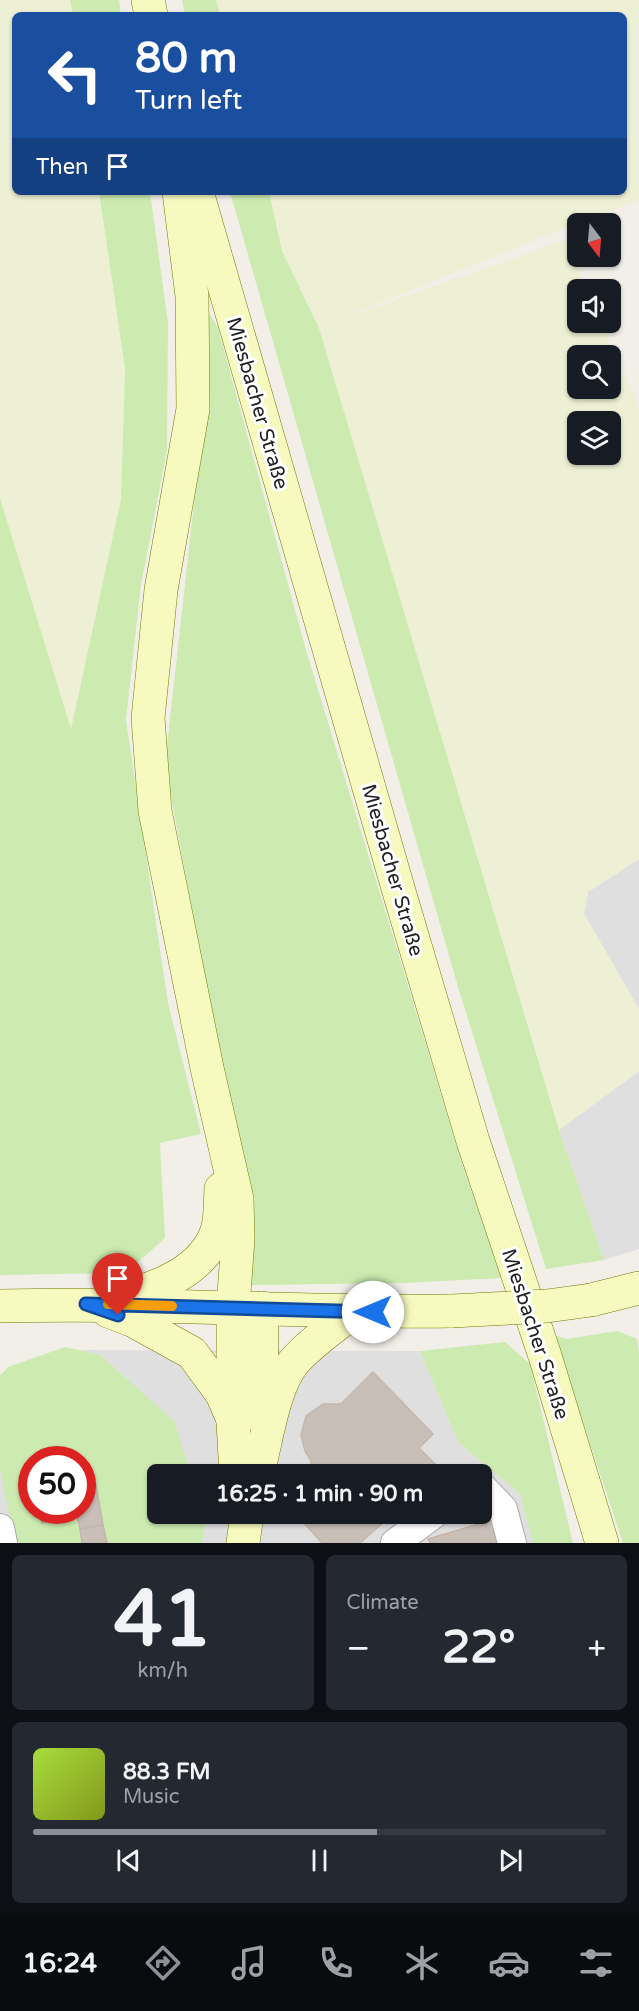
<!DOCTYPE html>
<html lang="en">
<head>
<meta charset="utf-8">
<style>
	body { margin:0; font-family:"Varela Round",sans-serif; background:#242831; color:#f1f3f6; height:100vh; display:flex; flex-direction:column; font-size:22px; white-space:nowrap }
	* { box-sizing:border-box; margin:0 }
	p { font-size:20px; color:#9ea1a6 }
	.icon { flex:none; width:33px; height:33px; fill:none; stroke:currentColor; stroke-width:2; stroke-linecap:round; stroke-linejoin:round }
	.map { position:relative; height:1543px; overflow:hidden }
	.panel { display:flex; flex-direction:column; gap:12px; padding:12px; background:#0d0f14; flex:1 }
	.panel>* { flex:none }
	.hud { position:absolute; left:12px; top:12px; width:615px; height:183px; border-radius:9px; box-shadow:0 2px 4px #0004; background:#1a4fa0; color:#fff; overflow:hidden }
	.needle { width:39px; rotate:164deg }
	.tools { position:absolute; left:567px; top:213px; display:grid; gap:12px }
	.tools a { display:grid; place-items:center; width:54px; height:54px; border-radius:9px; background:#171b24; box-shadow:0 2px 4px #0004; font-size:30px }
	.speed { position:absolute; left:18px; top:1446px; display:flex; gap:12px; font-size:30px; font-weight:700; text-align:center }
	.speed>* { display:grid; place-content:center; width:78px; height:78px; border-radius:50%; background:#171b24; box-shadow:0 2px 4px #0004; line-height:1 }
	.speed .limit { border:9px solid #d22; background:#fff; color:#111 }
	.pin { position:absolute; display:grid; place-items:center; width:51px; height:51px; color:#fff; margin:-62px -26px; border-radius:50% 50% 50% 0; rotate:-45deg; box-shadow:0 0 6px #0007 }
	.pin .icon { rotate:45deg }
	.me { position:absolute; width:66px; margin:-33px; rotate:270deg; stroke-linejoin:round; filter:drop-shadow(0 0 4px #0008) }
	.turn { display:flex; align-items:center; gap:21px; height:126px; padding:0 24px; font-size:27px }
	.turn .icon { width:78px; height:78px; stroke-width:2.5 }
	.turn b { display:block; font-size:42px; line-height:51px }
	.then { display:flex; align-items:center; height:57px; padding:0 24px; background:#0003; gap:12px; font-size:22px }
	.big { font-size:45px; font-weight:700; line-height:1.1 }
	.panel .widget { flex:1; display:flex; flex-direction:column; justify-content:center; gap:9px; min-width:0; padding:0 21px; border-radius:9px; background:#242831 }
	.panel .dial { align-items:center; gap:0 }
	.dial b { font-size:78px; line-height:1 }
	.song { display:flex; align-items:center; gap:18px }
	.cover { width:72px; height:72px; border-radius:9px; background:linear-gradient(135deg,hsl(80 70% 55%),hsl(70 70% 35%)) }
	.played { height:6px; border-radius:3px; background:linear-gradient(90deg,#8c9099 60%,#363941 60%) }
	.keys { display:flex; justify-content:space-around; direction:ltr }
	.heat { display:flex; justify-content:space-between; align-items:center; font-size:33px; direction:ltr }
	.panel .tiles { flex:1; display:grid; gap:12px; grid-template-columns:1fr 1fr }
	.widget:last-child { grid-column:span 2 }
	.trip { position:absolute; left:147px; top:1464px; width:345px; height:60px; border-radius:9px; background:#171b24; box-shadow:0 2px 4px #0004; font-weight:700; line-height:60px; text-align:center }
	.tab-bar { display:flex; height:96px; justify-content:space-around; align-items:center; background:#090b0e; color:#9ea1a6 }
	.tab-bar .icon { width:42px; height:42px }
	.tab-bar .current { color:#8c9099 }
	.tab-bar b { font-size:27px; color:#f1f3f6 }
	.map>svg:first-child { display:block }
</style>
</head>
<body>
<div class="map">
<svg width="639" height="1543" viewBox="0 0 639 1543">
	<rect width="100%" height="100%" fill="#f2efe9"/>
	<g fill="#e0dfdf" fill-rule="evenodd">
		<path d="M639 859V1009L584 914 588 892Z"/>
		<path d="M639 1071V1249L604 1260 559 1130Z"/>
		<path d="M83 1350 420 1351 458 1442 520 1494 533 1543H0V1375ZM32 1460H82V1510H32ZM158 1474H482V1514H158Z"/>
	</g>
	<g fill="#eef0d5" fill-rule="evenodd">
		<path d="M0 0H70L73 15H15V192H99L125 368 121 499 71 730 0 498Z"/>
		<path d="M216 0H639V200L550 234 338 320 565 240 587 289 578 290V322L601 323 639 407V859L588 892 584 914 639 1009V1071L559 1130 319 328 282 251 269 192H624V15H220ZM578 356H610V388H578ZM578 422H610V454H578Z"/>
	</g>
	<g fill="#cdebb0" fill-rule="evenodd">
		<path d="M70 0H119L121 15H73Z"/>
		<path d="M182 0H216L220 15H185Z"/>
		<path d="M99 192H150L168 323 167 450 141 585 126 720 168 1003 201 1134 160 1143 165 1238 126 1273 0 1275V498L71 729 121 499 125 368Z"/>
		<path d="M230 192H269L282 251 319 328 559 1130 604 1260 546 1269 458 987Z"/>
		<path d="M208 311 218 328 306 650 464 1170 502 1278 402 1283 248 1285 195 926 165 764 197 476Z"/>
		<path d="M617 1331 637 1339 639 1352V1543H623L554 1335 567 1339Z"/>
		<path d="M505 1342 530 1364 573 1543H533L520 1494 458 1442 420 1351Z"/>
		<path d="M65 1347 100 1355 174 1421 191 1474H158V1514H204L206 1520 202 1543H15L0 1469V1376L8 1367ZM32 1460H82V1510H32Z"/>
	</g>
	<g fill="#c7bfb8" stroke="#c4b6ab" stroke-width="1.5">
		<path d="M373 1372 433 1434 419 1448 442 1471 438 1474H309L311 1461 305 1451 301 1435 306 1416 323 1404H341Z"/>
		<path d="M94 1474 103 1525 80 1529 77 1516 42 1523 39 1510H82V1476Z"/>
		<path d="M296 1514H393L360 1543H322Z"/>
		<path d="M492 1520 498 1543H430L428 1539Z"/>
		<path d="M103 1525 107 1543H82L80 1529Z"/>
	</g>
	<g fill="none" stroke-linecap="round" stroke-linejoin="round">
		<g stroke="#a9a9a9" stroke-width="30">
			<g id="minor">
				<path d="M482 1487 503 1509 512 1543"/>
				<path d="M0 1528 3 1543"/>
				<path d="M395 1543 434 1514"/>
			</g>
		</g>
		<g stroke="#707d05" stroke-width="34">
			<g id="secondary">
				<path d="M148 0 151 15"/>
				<path d="M179 192 192 296 193 409 161 590 148 718 155 811 207 1068 237 1199 238 1239 233 1307V1422L236 1474"/>
				<path d="M197 192 400 895 473 1141 545 1356 602 1543"/>
				<path d="M123 1296C159 1288 204 1270 217 1231 221 1218 220 1203 221 1189"/>
				<path d="M591 1300 639 1288"/>
				<path d="M0 1306C151 1302 301 1313 452 1311"/>
				<path d="M108 1311 134 1321 192 1353 222 1394 232 1417"/>
				<path d="M261 1417 262 1308"/>
				<path d="M261 1460C268 1431 275 1386 293 1363 310 1343 333 1328 353 1312"/>
				<path d="M243 1543 247 1514"/>
			</g>
		</g>
		<use href="#minor" stroke="#fff" stroke-width="28"/>
		<use href="#secondary" stroke="#f7fabf" stroke-width="33"/>
		<g stroke="#707d05" stroke-width="34" stroke-linecap="butt">
			<path id="secondary-bridge" d="M452 1311 547 1306 591 1300"/>
		</g>
		<use href="#secondary-bridge" stroke="#f7fabf" stroke-width="33"/>
	</g>
	<g fill="none" stroke-linecap="round" stroke-linejoin="round">
		<g stroke="#114b97" stroke-width="15">
			<path id="route" d="M118 1315 86 1304 373 1312"/>
		</g>
		<use href="#route" stroke="#1a73e8" stroke-width="10"/>
		<path stroke="#f59e0b" stroke-width="10" d="M108 1304 172 1306"/>
	</g>
	<g text-anchor="middle" stroke-width="6" stroke-linejoin="round" paint-order="stroke">
		<g font-size="20" fill="#222" stroke="#fff">
			<text transform="translate(258 403) rotate(74)" y="7">Miesbacher Straße</text>
			<text transform="translate(393 870) rotate(74)" y="7">Miesbacher Straße</text>
			<text transform="translate(536 1334) rotate(72)" y="7">Miesbacher Straße</text>
		</g>
	</g>
</svg>
<div class="tools">
<a><svg class="needle" viewBox="-14 -14 28 28"><path d="M0-13l5 13h-10z" fill="#e53935"/><path d="M0 13l5-13h-10z" fill="#9ea1a6"/></svg></a>
<a><svg class="icon" aria-label="sound" viewBox="0 0 24 24"><path d="M4 9h4l5-4v14l-5-4H4zM17 9q2 3 0 6"/></svg></a>
<a><svg class="icon" aria-label="search" viewBox="0 0 24 24"><circle cx="10" cy="10" r="6"/><path d="M15 15l6 6"/></svg></a>
<a><svg class="icon" aria-label="layers" viewBox="0 0 24 24"><path d="M12 4l9 5-9 5-9-5zM3 14l9 5 9-5"/></svg></a>
</div>
<div class="speed"><div class="limit">50</div></div>
<div class="pin" style="left:118px;top:1315px;background:#d93025"><svg class="icon" aria-label="arrive" viewBox="0 0 24 24"><path d="M6 21V4h12l-3 4 3 4H6"/></svg></div>
<svg class="me" style="left:373px;top:1312px" viewBox="-20 -20 40 40"><circle r="19" fill="#fff"/><path d="M0-13L10 11 0 6-10 11z" fill="#1a73e8"/></svg>
<div class="trip">16:25 · 1 min · 90 m</div>
<div class="hud">
<div class="turn"><svg class="icon" aria-label="left" viewBox="0 0 24 24"><path d="M17 20v-9H6M10 6l-5 5 5 5"/></svg><div><b>80 m</b>Turn left</div></div>
<div class="then">Then<svg class="icon" aria-label="arrive" viewBox="0 0 24 24"><path d="M6 21V4h12l-3 4 3 4H6"/></svg></div>
</div>
</div>
<section class="panel">
<div class="tiles">
<div class="widget dial"><b>41</b><p>km/h</p></div>
<div class="widget"><p>Climate</p>
<div class="heat"><a>−</a><b class="big">22°</b><a>+</a></div>
</div>
<div class="widget">
<div class="song"><i class="cover"></i><div><b>88.3 FM</b><p>Music</p></div></div>
<div class="played"></div>
<div class="keys"><svg class="icon" aria-label="previous" viewBox="0 0 24 24"><path d="M18 5L8 12l10 7zM5 5v14"/></svg><svg class="icon" aria-label="pause" viewBox="0 0 24 24"><path d="M8 5v14M16 5v14"/></svg><svg class="icon" aria-label="next" viewBox="0 0 24 24"><path d="M6 5l10 7-10 7zM19 5v14"/></svg></div>
</div>
</div>
</section>
<nav class="tab-bar">
<b>16:24</b>
<svg class="icon current" aria-label="directions" viewBox="0 0 24 24"><path d="M12 3l9 9-9 9-9-9zM9 14v-3h6M13 9l2 2-2 2"/></svg>
<svg class="icon" aria-label="music" viewBox="0 0 24 24"><path d="M9 18V5l10-2v13"/><circle cx="6" cy="18" r="3"/><circle cx="16" cy="16" r="3"/></svg>
<svg class="icon" aria-label="phone" viewBox="0 0 24 24"><path d="M5 4h4l2 5-3 2q2 4 5 5l2-3 5 2v4C11 20 4 13 5 4z"/></svg>
<svg class="icon" aria-label="climate" viewBox="0 0 24 24"><path d="M12 3v18M4 7l16 10M4 17L20 7"/></svg>
<svg class="icon" aria-label="car" viewBox="0 0 24 24"><path d="M5 17H2v-5l4-1 3-4h7l3 4 3 1v5h-3M9 17h6M6 11h13"/><circle cx="7" cy="17" r="2"/><circle cx="17" cy="17" r="2"/></svg>
<svg class="icon" aria-label="filters" viewBox="0 0 24 24"><path d="M4 7h16M4 17h16"/><circle cx="9" cy="7" r="2"/><circle cx="15" cy="17" r="2"/></svg>
</nav>
</body>
</html>
